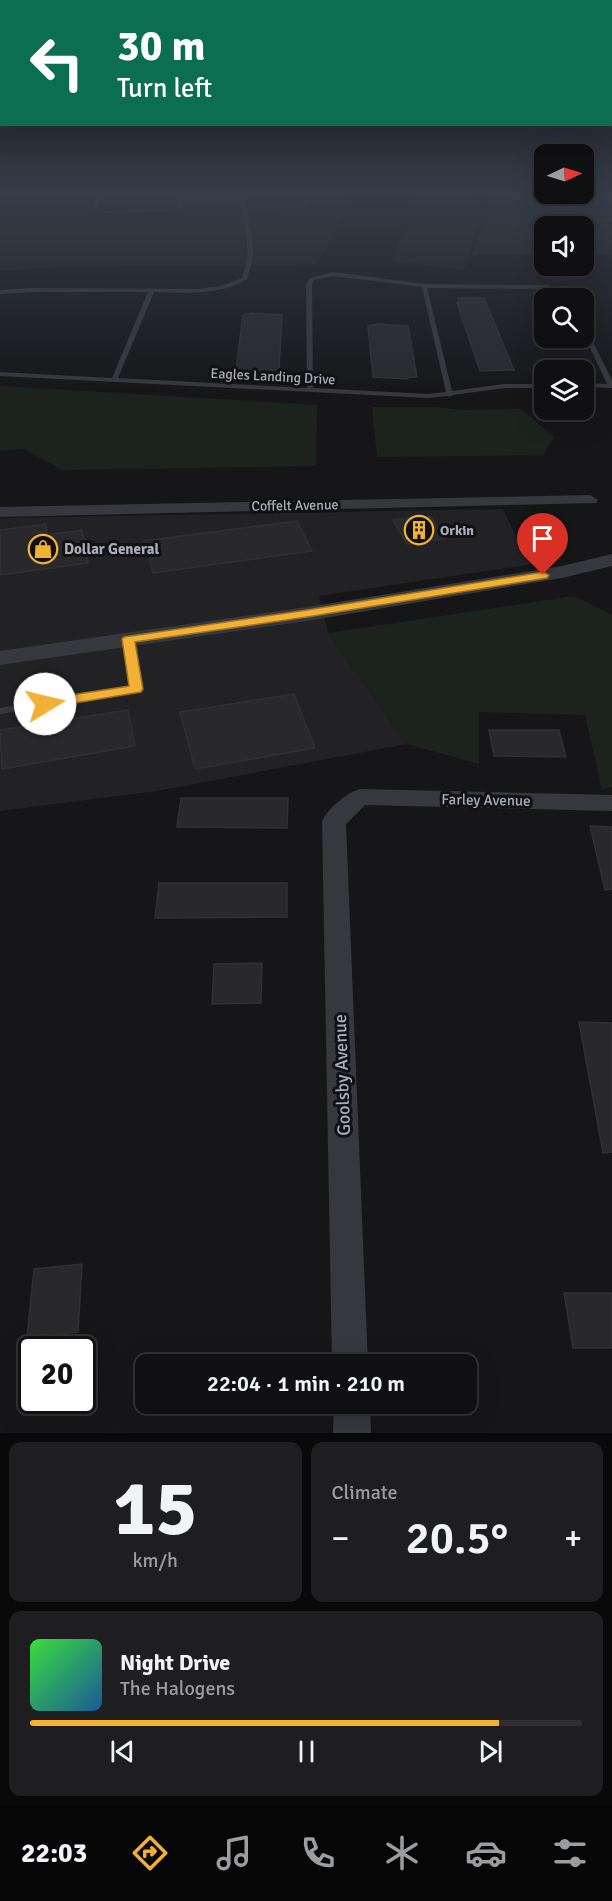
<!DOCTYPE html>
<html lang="en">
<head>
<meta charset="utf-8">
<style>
	body { margin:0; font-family:Signika,sans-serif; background:#1e1e20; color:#f1f3f6; height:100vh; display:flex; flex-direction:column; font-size:22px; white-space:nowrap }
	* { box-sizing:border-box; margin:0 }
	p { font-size:20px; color:#9c9d9f }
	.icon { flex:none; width:33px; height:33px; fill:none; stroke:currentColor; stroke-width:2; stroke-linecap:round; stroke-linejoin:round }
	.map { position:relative; height:1433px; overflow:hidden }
	.panel { display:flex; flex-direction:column; gap:9px; padding:9px; background:#09090a; flex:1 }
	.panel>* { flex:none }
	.top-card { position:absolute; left:0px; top:0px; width:612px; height:126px; box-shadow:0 6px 24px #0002,0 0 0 2px #303032; background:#0b6e4f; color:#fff; overflow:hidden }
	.needle { width:39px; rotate:86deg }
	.buttons { position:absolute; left:534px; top:144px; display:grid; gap:12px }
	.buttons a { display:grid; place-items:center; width:60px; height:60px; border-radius:12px; background:#101012; box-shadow:0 6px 24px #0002,0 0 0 2px #303032; font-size:30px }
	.speed { position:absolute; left:18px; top:1336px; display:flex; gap:12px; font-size:30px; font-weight:700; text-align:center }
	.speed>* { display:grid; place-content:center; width:78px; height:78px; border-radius:50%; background:#101012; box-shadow:0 6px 24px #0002,0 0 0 2px #303032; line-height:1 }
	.speed .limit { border:3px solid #111; border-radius:9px; background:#fff; color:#111 }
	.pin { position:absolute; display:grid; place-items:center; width:51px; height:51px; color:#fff; margin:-62px -26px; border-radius:50% 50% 50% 0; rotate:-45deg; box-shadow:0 0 6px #0007 }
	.pin .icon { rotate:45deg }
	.me { position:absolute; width:66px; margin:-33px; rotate:81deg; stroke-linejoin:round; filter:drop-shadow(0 0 4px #0008) }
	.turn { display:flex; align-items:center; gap:21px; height:126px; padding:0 18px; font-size:27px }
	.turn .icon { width:78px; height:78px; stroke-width:2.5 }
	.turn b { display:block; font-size:42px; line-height:51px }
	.big { font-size:45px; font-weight:600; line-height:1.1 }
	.panel .widget { flex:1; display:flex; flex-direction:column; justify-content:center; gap:9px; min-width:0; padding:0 21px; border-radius:12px; background:#1e1e20 }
	.panel .dial { align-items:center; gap:0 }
	.dial b { font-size:78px; line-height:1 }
	.song { display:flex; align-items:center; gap:18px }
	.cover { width:72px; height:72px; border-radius:9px; background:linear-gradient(135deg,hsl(120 70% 55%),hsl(210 70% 35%)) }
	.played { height:6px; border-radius:3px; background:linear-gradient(90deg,#f2b134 85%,#303032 85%) }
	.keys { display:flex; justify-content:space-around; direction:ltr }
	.heat { display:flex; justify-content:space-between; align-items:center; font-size:33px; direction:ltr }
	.panel .tiles { flex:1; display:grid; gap:9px; grid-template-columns:1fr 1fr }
	.widget:last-child { grid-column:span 2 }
	.trip { position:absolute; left:135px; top:1354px; width:342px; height:60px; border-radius:12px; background:#101012; box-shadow:0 6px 24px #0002,0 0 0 2px #303032; font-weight:600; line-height:60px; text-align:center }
	.tab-bar { display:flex; height:96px; justify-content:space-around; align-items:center; background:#060607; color:#9c9d9f }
	.tab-bar .icon { width:42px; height:42px }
	.tab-bar .active { color:#f2b134 }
	.tab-bar b { font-size:27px; color:#f1f3f6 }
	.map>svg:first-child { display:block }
</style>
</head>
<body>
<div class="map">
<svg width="612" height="1433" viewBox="0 0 612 1433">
	<rect width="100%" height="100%" fill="#161618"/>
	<g fill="#222225">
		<path d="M494 193H612V254H584V226H544V254L472 255Z"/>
		<path d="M503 509 523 551 534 564 319 596 328 633 407 744 157 791 0 811V518Z"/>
	</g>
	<g fill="#1c231d">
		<path d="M0 193H354L317 265 74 266 0 271Z"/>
		<path d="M417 193H477L479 221 464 270 392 261Z"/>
		<path d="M0 386 317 405 316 466 62 470 24 449 0 451Z"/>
		<path d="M436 407 461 410 521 409 554 437 543 455 377 457 372 407Z"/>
		<path d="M574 596 612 615V787L602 790 585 715 479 712V764L407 744 328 633Z"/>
	</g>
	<g fill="#29292c" stroke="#303034" stroke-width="1.5">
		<path d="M612 193V221L547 216 553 194Z"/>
		<path d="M458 298H484L514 370 480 371 457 303H459Z"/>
		<path d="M252 313 282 315 279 370H271L270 372 236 370 243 315Z"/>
		<path d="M377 324 408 326 417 377H408V379L373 377 368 326Z"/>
		<path d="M430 516 445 539 407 544 393 520Z"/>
		<path d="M297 521 312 551 153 573 144 541Z"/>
		<path d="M46 524 47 535 82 530 88 563 0 575V530Z"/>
		<path d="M294 694 315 748 195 769 180 712Z"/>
		<path d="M128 710 135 746 2 769 0 730Z"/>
		<path d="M489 730H559L566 757 494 756Z"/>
		<path d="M181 798H288L287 828 177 827Z"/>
		<path d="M590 826 612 827V889L605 890Z"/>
		<path d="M159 883H287V917L155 918Z"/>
		<path d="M262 963 261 1003 212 1004 214 964Z"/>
		<path d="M579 1022 612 1023V1152L603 1153Z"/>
		<path d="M82 1264 78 1332 27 1337 34 1269Z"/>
		<path d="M564 1293H612V1348H573Z"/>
	</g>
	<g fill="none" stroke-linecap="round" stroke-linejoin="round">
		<g fill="#37383d" fill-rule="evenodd">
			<path d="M98 193H102L98 208 104 211 173 209 177 207 178 193H182V198L240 197V193H244L246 207 299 206 303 204 300 193H304L307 205 300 208 246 209C252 237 258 253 246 280 217 296 185 293 154 292L118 378 307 388 306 284 310 278 333 272 424 284 548 285 563 290 570 298H565L559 292 548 289 427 288 452 391 504 384H544V388H504L453 395 450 397 447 396 428 398 0 376V372L112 378 148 292H33L0 294V290L33 288 197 289 221 286 242 278C254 241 243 233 240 199L182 200 181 209 173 211 104 213 93 209ZM333 276 422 287 446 392 428 394 313 388 312 284 314 280Z"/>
			<path d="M584 328 587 330 612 380V388L584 387V383L607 384 584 335Z"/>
			<path d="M128 636 133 639 142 689 141 691 0 714V708L131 687 123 639Z"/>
		</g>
		<g fill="#37383d" fill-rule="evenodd">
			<path d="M590 495 598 500 596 503 0 517V507Z"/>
			<path d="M360 789 612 795V811L365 805 346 824 368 1365H332L322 821C329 808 346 793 360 789Z"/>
			<path d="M334 1404H370L371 1433H333Z"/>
		</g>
		<path fill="#37383d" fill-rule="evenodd" d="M612 554V566L562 578 307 621 0 665V651L307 607 562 566Z"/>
	</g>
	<linearGradient id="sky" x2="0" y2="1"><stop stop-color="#0c0c0d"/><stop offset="0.49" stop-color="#363c48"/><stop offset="1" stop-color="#363c48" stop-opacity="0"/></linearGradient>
	<rect width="612" height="394" fill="url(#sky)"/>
	<path fill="#f2b134" stroke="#9d7322" stroke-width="1.5" d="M543 572 549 575 547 578 307 617 135 642 143 689 141 692 45 708 39 704 45 699 129 686 122 639 124 637 307 610Z"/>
	<defs>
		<g id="building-ring" transform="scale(1.5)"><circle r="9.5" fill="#111113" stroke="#f2b134" stroke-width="1.5"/><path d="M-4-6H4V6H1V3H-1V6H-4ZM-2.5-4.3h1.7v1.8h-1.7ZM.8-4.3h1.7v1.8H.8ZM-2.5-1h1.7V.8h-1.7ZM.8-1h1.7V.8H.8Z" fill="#f2b134"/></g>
		<g id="shop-ring" transform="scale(1.5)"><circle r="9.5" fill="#111113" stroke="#f2b134" stroke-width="1.5"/><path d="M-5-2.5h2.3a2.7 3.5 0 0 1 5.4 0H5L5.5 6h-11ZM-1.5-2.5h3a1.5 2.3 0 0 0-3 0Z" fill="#f2b134"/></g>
	</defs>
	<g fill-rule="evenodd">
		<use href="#building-ring" x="419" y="530"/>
		<use href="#shop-ring" x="43" y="549"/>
	</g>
	<g text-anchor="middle" stroke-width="6" stroke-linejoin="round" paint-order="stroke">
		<g font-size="14" fill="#a8adb8" stroke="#111113">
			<text transform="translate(273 376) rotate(3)" y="5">Eagles Landing Drive</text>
			<text transform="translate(295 505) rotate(-1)" y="5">Coffelt Avenue</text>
		</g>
		<g font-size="14" font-weight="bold" fill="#a8adb8" stroke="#111113" text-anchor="start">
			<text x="440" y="535">Orkin</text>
		</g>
		<g font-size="15" font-weight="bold" fill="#a8adb8" stroke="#111113" text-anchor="start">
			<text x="64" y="554">Dollar General</text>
		</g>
		<g font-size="15" fill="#a8adb8" stroke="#111113">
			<text transform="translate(486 800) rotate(1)" y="5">Farley Avenue</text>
		</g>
		<g font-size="18" fill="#a8adb8" stroke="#111113">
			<text transform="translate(342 1075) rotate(-92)" y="6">Goolsby Avenue</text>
		</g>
	</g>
</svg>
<div class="buttons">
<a><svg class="needle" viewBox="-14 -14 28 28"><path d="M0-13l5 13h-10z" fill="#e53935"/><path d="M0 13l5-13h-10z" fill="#9c9d9f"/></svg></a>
<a><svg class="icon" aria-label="sound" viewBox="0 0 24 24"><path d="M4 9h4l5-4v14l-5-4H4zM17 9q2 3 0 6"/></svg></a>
<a><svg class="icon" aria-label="search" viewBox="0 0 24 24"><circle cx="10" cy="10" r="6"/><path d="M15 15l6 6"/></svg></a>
<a><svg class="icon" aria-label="layers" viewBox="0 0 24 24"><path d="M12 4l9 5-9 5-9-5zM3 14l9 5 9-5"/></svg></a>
</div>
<div class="speed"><div class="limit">20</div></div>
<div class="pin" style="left:543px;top:575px;background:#d93025"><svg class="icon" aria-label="arrive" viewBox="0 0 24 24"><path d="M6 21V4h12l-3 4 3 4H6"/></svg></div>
<svg class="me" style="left:45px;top:704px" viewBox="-20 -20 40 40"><circle r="19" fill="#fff"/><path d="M0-13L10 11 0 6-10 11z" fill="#f2b134"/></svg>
<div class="trip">22:04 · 1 min · 210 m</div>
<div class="top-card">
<div class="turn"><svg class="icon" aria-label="left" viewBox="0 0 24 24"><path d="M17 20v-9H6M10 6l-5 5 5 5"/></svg><div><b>30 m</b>Turn left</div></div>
</div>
</div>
<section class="panel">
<div class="tiles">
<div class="widget dial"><b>15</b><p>km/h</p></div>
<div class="widget"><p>Climate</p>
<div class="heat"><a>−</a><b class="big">20.5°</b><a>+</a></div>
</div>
<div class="widget">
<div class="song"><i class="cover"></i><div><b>Night Drive</b><p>The Halogens</p></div></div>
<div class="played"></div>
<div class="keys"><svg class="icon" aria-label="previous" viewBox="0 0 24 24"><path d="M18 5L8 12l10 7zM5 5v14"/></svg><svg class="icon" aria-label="pause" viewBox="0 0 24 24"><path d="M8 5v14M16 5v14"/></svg><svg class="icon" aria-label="next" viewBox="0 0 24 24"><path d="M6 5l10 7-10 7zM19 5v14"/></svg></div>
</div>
</div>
</section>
<nav class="tab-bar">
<b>22:03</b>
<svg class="icon active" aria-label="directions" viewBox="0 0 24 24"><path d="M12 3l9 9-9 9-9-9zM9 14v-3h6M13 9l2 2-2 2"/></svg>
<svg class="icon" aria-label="music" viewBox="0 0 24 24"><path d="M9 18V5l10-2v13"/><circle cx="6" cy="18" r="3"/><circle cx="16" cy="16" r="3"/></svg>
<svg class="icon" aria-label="phone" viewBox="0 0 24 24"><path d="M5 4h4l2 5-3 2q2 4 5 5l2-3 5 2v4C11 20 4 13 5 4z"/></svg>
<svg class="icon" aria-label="climate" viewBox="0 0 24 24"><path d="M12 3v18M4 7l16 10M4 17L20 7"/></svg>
<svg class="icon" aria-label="car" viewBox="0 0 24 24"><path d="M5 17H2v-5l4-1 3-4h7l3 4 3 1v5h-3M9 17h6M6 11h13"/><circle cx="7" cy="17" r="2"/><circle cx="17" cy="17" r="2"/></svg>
<svg class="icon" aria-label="filters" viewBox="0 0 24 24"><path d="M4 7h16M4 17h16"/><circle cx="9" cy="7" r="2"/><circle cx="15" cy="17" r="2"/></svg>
</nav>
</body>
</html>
